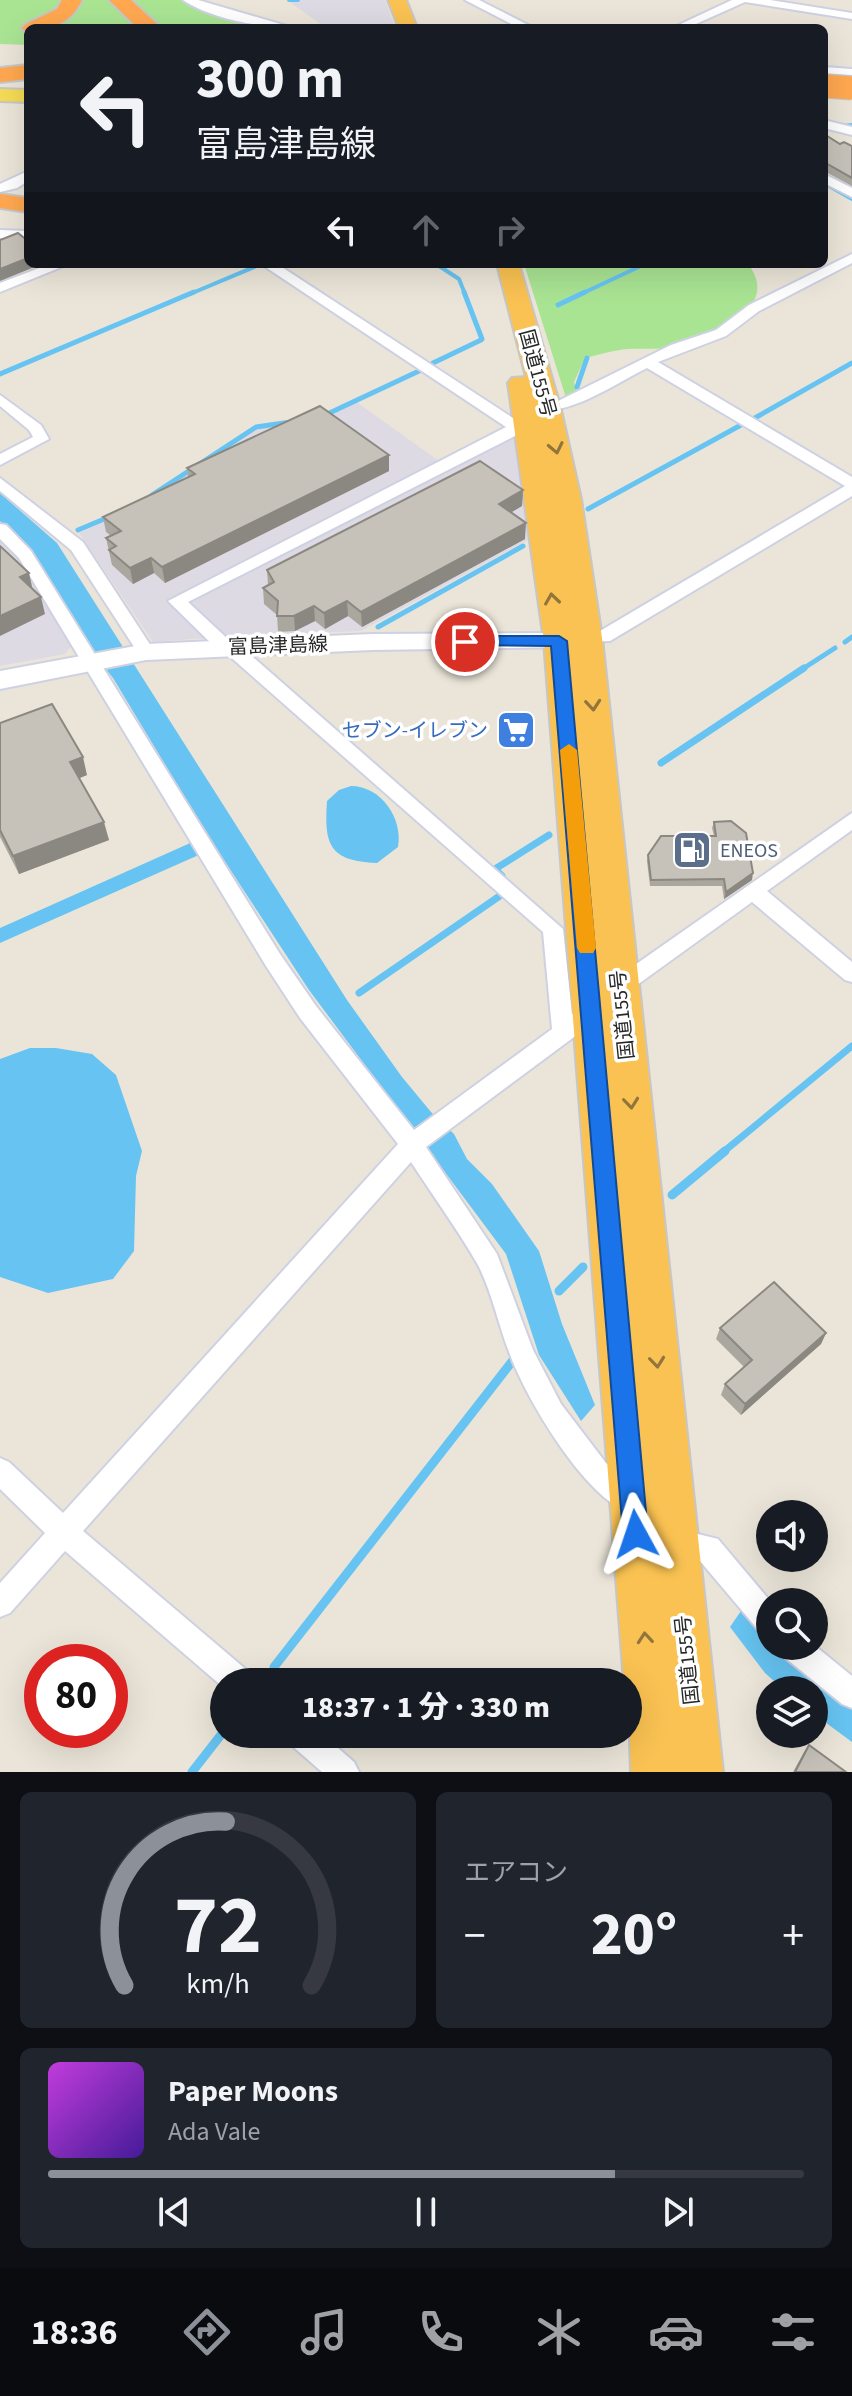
<!DOCTYPE html>
<html lang="ja">
<head>
<meta charset="utf-8">
<style>
	body { margin:0; font-family:"Source Sans 3","Noto Sans JP",sans-serif; background:#20242c; color:#f1f3f6; height:100vh; display:flex; flex-direction:column; font-size:30px; white-space:nowrap }
	* { box-sizing:border-box; margin:0 }
	p { font-size:26px; color:#9ea1a6 }
	.icon { flex:none; width:44px; height:44px; fill:none; stroke:currentColor; stroke-width:2; stroke-linecap:round; stroke-linejoin:round }
	.map { position:relative; height:1772px; overflow:hidden }
	.sheet { display:flex; flex-direction:column; gap:20px; padding:20px; background:#0d0f14; flex:1 }
	.sheet>* { flex:none }
	.guide { position:absolute; left:24px; top:24px; width:804px; height:244px; border-radius:12px; box-shadow:0 8px 32px #0002; background:#171b24; color:#f1f3f6; overflow:hidden }
	.fabs { position:absolute; left:756px; top:1500px; display:grid; gap:16px }
	.fabs a { display:grid; place-items:center; width:72px; height:72px; border-radius:50%; background:#171b24; box-shadow:0 8px 32px #0002; font-size:40px }
	.speed { position:absolute; left:24px; top:1644px; display:flex; gap:16px; font-size:40px; font-weight:700; text-align:center }
	.speed>* { display:grid; place-content:center; width:104px; height:104px; border-radius:50%; background:#171b24; box-shadow:0 8px 32px #0002; line-height:1 }
	.speed .limit { border:12px solid #d22; background:#fff; color:#111 }
	.pin { position:absolute; display:grid; place-items:center; width:68px; height:68px; color:#fff; margin:-34px; border:4px solid #fff; border-radius:50%; box-shadow:0 2px 8px #0007 }
	.me { position:absolute; width:88px; margin:-44px; rotate:355deg; stroke-linejoin:round; filter:drop-shadow(0 0 6px #0008) }
	.turn { display:flex; align-items:center; gap:28px; height:168px; padding:0 40px; font-size:36px }
	.turn .icon { width:104px; height:104px; stroke-width:2.5 }
	.turn b { display:block; font-size:56px; line-height:68px }
	.lanes { display:flex; align-items:center; height:76px; padding:0 40px; background:#0003; justify-content:center; gap:40px; direction:ltr }
	.lanes .off { opacity:.35 }
	.big { font-size:60px; font-weight:800; line-height:1.1 }
	.sheet .card { flex:1; display:flex; flex-direction:column; justify-content:center; gap:12px; min-width:0; padding:0 28px; border-radius:12px; background:#20242c }
	.sheet .dial { align-items:center; gap:0 }
	.dial svg { height:208px; overflow:visible; fill:none; stroke:#363941; stroke-width:7; stroke-linecap:round; text-anchor:middle }
	.dial text { fill:#f1f3f6; stroke:none }
	.song { display:flex; align-items:center; gap:24px }
	.cover { width:96px; height:96px; border-radius:12px; background:linear-gradient(135deg,hsl(290 70% 55%),hsl(260 70% 35%)) }
	.played { height:8px; border-radius:4px; background:linear-gradient(90deg,#8c9099 75%,#363941 75%) }
	.keys { display:flex; justify-content:space-around; direction:ltr }
	.heat { display:flex; justify-content:space-between; align-items:center; font-size:44px; direction:ltr }
	.sheet .tiles { flex:1; display:grid; gap:20px; grid-template-columns:1fr 1fr }
	.card:last-child { grid-column:span 2 }
	.trip { position:absolute; left:210px; top:1668px; width:432px; height:80px; border-radius:40px; background:#171b24; box-shadow:0 8px 32px #0002; font-weight:800; line-height:80px; text-align:center }
	.menu { display:flex; height:128px; justify-content:space-around; align-items:center; background:#090b0e; color:#9ea1a6 }
	.menu .icon { width:56px; height:56px }
	.menu .on { color:#8c9099 }
	.menu b { font-size:36px; color:#f1f3f6 }
	.map>svg:first-child { display:block }
</style>
</head>
<body>
<div class="map">
<svg width="852" height="1772" viewBox="0 0 852 1772">
	<rect width="100%" height="100%" fill="#ebe5d9"/>
	<g fill="#dddae3">
		<path d="M287 0H385L394 24 383 28H326Z"/>
		<path d="M355 401 439 461 165 601 205 638 153 642 79 533 141 505 257 428 315 420Z"/>
		<path d="M514 437 528 540 361 631 225 636 190 603Z"/>
		<path d="M0 537 21 558 73 644 65 654 0 666Z"/>
	</g>
	<g fill="#a9e493">
		<path d="M0 0H181L239 21 270 28H28V45L0 44Z"/>
		<path d="M524 264H748C784 310 707 339 672 347 658 350 642 348 628 349 613 350 599 355 585 358L574 382 577 394 566 398Z"/>
	</g>
	<g fill="#67c4f2">
		<path d="M0 493 57 543 347 1000 402 1077 431 1112 454 1134 467 1159 492 1184 539 1251 562 1324 595 1405 581 1421 539 1355 506 1254 309 990 218 851 201 854 0 943V928L188 844 205 831 113 678 87 646 45 571 0 521Z"/>
		<path d="M351 786C381 786 403 818 398 847L377 863C329 861 324 845 327 801L339 790Z"/>
		<path d="M30 1048H56L92 1054 116 1075 142 1151 136 1176 134 1251 113 1279 48 1293 0 1277V1059Z"/>
		<path d="M745 1605 770 1631V1646H784L852 1703V1742L814 1714V1690H784L765 1673 730 1627Z"/>
	</g>
	<g fill="none" stroke-linecap="round" stroke-linejoin="round">
		<g stroke="#67c4f2" stroke-width="4">
			<path d="M289 0H298"/>
			<path d="M842 126 852 125"/>
			<path d="M824 183 852 199"/>
			<path d="M0 238 28 239"/>
			<path d="M436 264 459 279 465 294"/>
			<path d="M190 294 259 265"/>
			<path d="M581 294 645 264"/>
		</g>
		<g stroke="#67c4f2" stroke-width="5">
			<path d="M464 292 482 339"/>
			<path d="M558 305 585 292"/>
			<path d="M433 363 481 340"/>
			<path d="M0 374 194 292"/>
			<path d="M577 387 587 358"/>
			<path d="M323 416 419 371"/>
			<path d="M753 419 852 363"/>
			<path d="M152 495 256 427 291 422"/>
			<path d="M588 509 741 425"/>
			<path d="M78 530 109 517"/>
			<path d="M378 627 523 546"/>
			<path d="M845 642 852 637"/>
			<path d="M801 670 835 648"/>
		</g>
		<g stroke="#67c4f2" stroke-width="7">
			<path d="M661 763 804 668"/>
			<path d="M502 876 495 869 549 835"/>
			<path d="M359 993 504 893"/>
			<path d="M722 1153 852 1046"/>
		</g>
		<g stroke="#67c4f2" stroke-width="9">
			<path d="M672 1195 725 1151"/>
			<path d="M559 1291 583 1267"/>
			<path d="M274 1667 514 1359"/>
			<path d="M192 1772 224 1731"/>
		</g>
		<g stroke="#ced1e2" stroke-width="4">
			<g id="minor">
				<path d="M183 0H198L294 28C261 28 209 18 183 0Z"/>
				<path d="M465 0H479L534 28H519Z"/>
				<path d="M732 0H770L852 13V19L745 2 687 28H672Z"/>
				<path d="M824 67 852 69V75L824 73Z"/>
				<path d="M824 120 852 127V135L824 128Z"/>
				<path d="M28 171V181L17 188 0 192V184Z"/>
				<path d="M824 174 852 188V197L824 183Z"/>
				<path d="M0 230 28 231V239L0 238Z"/>
				<path d="M852 254V263L759 311 726 336 658 362 852 477V496L610 641 571 643 568 639 571 635 600 631 845 486 647 368C620 381 571 415 542 409V403L558 401 671 345 716 330 749 305Z"/>
				<path d="M50 264H69L0 292V283Z"/>
				<path d="M261 264H277L519 422 535 427 532 430 519 431 515 436 188 602 230 641 237 643 563 929 572 1014 593 1002 601 1005 604 1011 601 1017 426 1147 497 1254 533 1350 561 1404 606 1463 636 1490 640 1499 636 1508 627 1512C582 1493 525 1397 509 1352 498 1324 492 1292 478 1265 458 1230 433 1196 411 1162L83 1531 249 1672 253 1682H224V1688L65 1551 10 1613 0 1617V1583L45 1533 0 1489V1458L9 1462 63 1513 398 1144 300 1018 266 966 19 558 0 539V524L6 525 31 551 280 954 316 1006 414 1130 552 1029 543 932 226 653 219 651 168 601 506 427Z"/>
				<path d="M0 395 41 425 49 439 0 465V454L33 437 29 430 0 406Z"/>
				<path d="M0 478 83 542 155 652 152 656H140L71 550 0 491Z"/>
				<path d="M852 813V830L767 891 852 962V982L845 980 752 902 626 993 619 995 612 993 608 987 612 981Z"/>
				<path d="M674 1528 718 1539 771 1602 770 1636 760 1632 700 1561 665 1550 661 1541 665 1532Z"/>
				<path d="M814 1645 852 1676V1708L842 1704 783 1656 779 1646Z"/>
				<path d="M286 1734H322L354 1762 359 1772H322L290 1744Z"/>
			</g>
		</g>
		<g stroke="#ced1e2" stroke-width="4">
			<path id="secondary" d="M559 633 568 635 571 641 568 647 372 650 146 660 0 689V671L146 644 372 634Z"/>
		</g>
		<g stroke="#c7c7c7" stroke-width="4">
			<path id="primary" d="M0 89 28 90V102L0 101Z"/>
		</g>
		<g stroke="#c7c7c7" stroke-width="4">
			<g id="trunk">
				<path d="M388 0H406L417 28H399Z"/>
				<path d="M497 264H519L560 406 581 499 602 638 723 1772H631L628 1682H624L544 641 508 383 512 378 526 377Z"/>
			</g>
		</g>
		<g stroke="#c7c7c7" stroke-width="4">
			<g id="motorway">
				<path d="M62 0H82C69 25 55 28 28 28V33L26 32 22 28 26 24 57 9Z"/>
				<path d="M109 0H131L161 28H138Z"/>
				<path d="M28 65V79L0 82V68Z"/>
				<path d="M0 194 28 198V212L0 208Z"/>
			</g>
		</g>
		<use href="#minor" fill="#fff" fill-rule="evenodd"/>
		<use href="#secondary" fill="#fff" fill-rule="evenodd"/>
		<use href="#primary" fill="#f5db55" fill-rule="evenodd"/>
		<use href="#trunk" fill="#fac252" fill-rule="evenodd"/>
		<use href="#motorway" fill="#ffa850" fill-rule="evenodd"/>
		<g stroke="#c7c7c7" stroke-width="25" stroke-linecap="butt">
			<path id="motorway-bridge" d="M824 86 852 88"/>
		</g>
		<use href="#motorway-bridge" stroke="#ffa850" stroke-width="23"/>
	</g>
	<g fill="#aaa79f">
		<path d="M824 134 840 144 852 146V186L824 171Z"/>
		<path d="M187 468 389 471 165 583 154 573 133 584 112 565 106 538 111 536 106 532 103 517 188 477Z"/>
		<path d="M523 490 522 506 510 513 525 539 362 627 348 616 325 629 315 621 295 631 278 632 277 615 264 604 263 588 268 585 267 570Z"/>
		<path d="M0 723 87 775 79 778 109 840 19 874 0 837Z"/>
		<path d="M714 822 752 880 724 899 722 886H650L647 861 648 855 714 836 712 828Z"/>
		<path d="M720 1328 826 1333 821 1344 741 1415 721 1395 725 1384 744 1367 716 1339Z"/>
		<path d="M809 1745 846 1772H793L804 1752Z"/>
	</g>
	<g fill="#8b8882">
		<path d="M28 258V264H42L0 281V269Z"/>
		<path d="M389 455V471L165 583 162 567Z"/>
		<path d="M523 490 522 506 498 520 499 504Z"/>
		<path d="M526 523 525 539 362 627 361 612Z"/>
		<path d="M151 558 154 573 133 584 130 568Z"/>
		<path d="M29 573 33 591 20 577Z"/>
		<path d="M41 597 45 614 0 636V616Z"/>
		<path d="M347 601 348 616 325 629 324 613Z"/>
		<path d="M314 606 315 621 295 631 294 616Z"/>
		<path d="M83 757 87 775 75 780 70 762Z"/>
		<path d="M104 822 109 840 19 874 13 856Z"/>
		<path d="M753 873 752 880 724 899 726 892Z"/>
		<path d="M826 1333 821 1344 741 1415 745 1404Z"/>
	</g>
	<g fill="#c6c2b9" stroke="#8b8882" stroke-width="2">
		<path d="M824 134 840 144 844 142 852 146V178L824 162Z"/>
		<path d="M18 233 28 241V258L0 269V240Z"/>
		<path d="M320 406 389 455 162 567 151 558 130 568 109 550 116 546 106 538 121 531 103 517 195 474 187 468Z"/>
		<path d="M480 461 523 490 499 504 526 523 361 612 347 601 324 613 314 606 294 616H277L278 601 263 588 274 582 267 570Z"/>
		<path d="M0 546 29 573 20 577 41 597 0 616Z"/>
		<path d="M52 704 83 757 70 762 104 822 13 856 0 830V723Z"/>
		<path d="M731 821 746 833 753 873 726 892 724 879 651 880 648 855 661 836H716L714 822Z"/>
		<path d="M774 1282 826 1333 745 1404 725 1384 752 1360 720 1328Z"/>
		<path d="M809 1745 846 1772H795Z"/>
	</g>
	<defs><path id="oneway-chevron" d="M-2-3.5L2.5 0L-2 3.5" fill="none" stroke-width="1.6" stroke-linecap="round" stroke-linejoin="round" transform="scale(2)"/></defs>
	<g stroke="#91753d">
		<use href="#oneway-chevron" transform="translate(556 448) rotate(78)"/>
		<use href="#oneway-chevron" transform="translate(552 599) rotate(-98)"/>
		<use href="#oneway-chevron" transform="translate(593 705) rotate(85)"/>
		<use href="#oneway-chevron" transform="translate(631 1103) rotate(84)"/>
		<use href="#oneway-chevron" transform="translate(657 1362) rotate(84)"/>
		<use href="#oneway-chevron" transform="translate(645 1638) rotate(-95)"/>
	</g>
	<path fill="#1a73e8" stroke="#114b97" stroke-width="2" d="M465 636H559L567 641 648 1534 644 1542 636 1546 627 1542 623 1534 551 646 460 645 457 642Z"/>
	<path fill="#f59e0b" d="M569 744 577 750 596 948 593 953H580L577 948 560 750Z"/>
	<defs>
		<g id="supermarket-square" transform="scale(2)"><rect x="-9" y="-9" width="18" height="18" rx="4" fill="#3f7fe0" stroke="#fff"/><path d="M-6-5.5h2.5l.6 2H6L4.5 2H-2.5L-4.4-4H-6ZM-1.5 3.2a1.3 1.3 0 1 0 .1 0ZM3 3.2a1.3 1.3 0 1 0 .1 0Z" fill="#fff"/></g>
		<g id="fuel-square" transform="scale(2)"><rect x="-9" y="-9" width="18" height="18" rx="4" fill="#5c6f8a" stroke="#fff"/><path d="M-5.5-6h7V0h2V4h1.3V-2.5L3-4.5l.8-.8L6-3V5H2.5V1h-1V6h-7ZM-4.2-4.7v3.2H.2V-4.7Z" fill="#fff"/></g>
	</defs>
	<g fill-rule="evenodd">
		<use href="#supermarket-square" x="516" y="730"/>
		<use href="#fuel-square" x="692" y="850"/>
	</g>
	<g text-anchor="middle" stroke-width="7" stroke-linejoin="round" paint-order="stroke">
		<g font-size="20" fill="#282828" stroke="#fff">
			<text transform="translate(538 373) rotate(75)" y="7">国道155号</text>
			<text transform="translate(278 645) rotate(-2)" y="7">富島津島線</text>
			<text transform="translate(622 1015) rotate(-96)" y="7">国道155号</text>
			<text transform="translate(687 1660) rotate(-96)" y="7">国道155号</text>
		</g>
		<g font-size="20" fill="#366cbe" stroke="#fff" text-anchor="end">
			<text x="488" y="737">セブン-イレブン</text>
		</g>
		<g font-size="20" fill="#4e5e75" stroke="#fff" text-anchor="start">
			<text x="720" y="857">ENEOS</text>
		</g>
	</g>
</svg>
<div class="fabs">
<a><svg class="icon" aria-label="sound" viewBox="0 0 24 24"><path d="M4 9h4l5-4v14l-5-4H4zM17 9q2 3 0 6"/></svg></a>
<a><svg class="icon" aria-label="search" viewBox="0 0 24 24"><circle cx="10" cy="10" r="6"/><path d="M15 15l6 6"/></svg></a>
<a><svg class="icon" aria-label="layers" viewBox="0 0 24 24"><path d="M12 4l9 5-9 5-9-5zM3 14l9 5 9-5"/></svg></a>
</div>
<div class="speed"><div class="limit">80</div></div>
<div class="pin" style="left:465px;top:642px;background:#d93025"><svg class="icon" aria-label="arrive" viewBox="0 0 24 24"><path d="M6 21V4h12l-3 4 3 4H6"/></svg></div>
<svg class="me" style="left:636px;top:1534px" viewBox="-20 -20 40 40"><path d="M0-17L14 15 0 8-14 15z" fill="#1a73e8" stroke="#fff" stroke-width="4"/></svg>
<div class="trip">18:37 · 1 分 · 330 m</div>
<div class="guide">
<div class="turn"><svg class="icon" aria-label="left" viewBox="0 0 24 24"><path d="M17 20v-9H6M10 6l-5 5 5 5"/></svg><div><b>300 m</b>富島津島線</div></div>
<div class="lanes"><svg class="icon" aria-label="left" viewBox="0 0 24 24"><path d="M17 20v-9H6M10 6l-5 5 5 5"/></svg><svg class="icon off" aria-label="ahead" viewBox="0 0 24 24"><path d="M12 20V5M6 11l6-6 6 6"/></svg><svg class="icon off" aria-label="right" viewBox="0 0 24 24"><path d="M7 20v-9h11M14 6l5 5-5 5"/></svg></div>
</div>
</div>
<section class="sheet">
<div class="tiles">
<div class="card dial"><svg viewBox="0 0 100 80">
<path d="M14 69A42 42 0 1 1 86 69"/>
<path d="M14 69A42 42 0 0 1 53 6" stroke="#8c9099"/>
<text x="50" y="56" font-size="32" font-weight="700">72</text>
<text x="50" y="72" font-size="11">km/h</text>
</svg></div>
<div class="card"><p>エアコン</p>
<div class="heat"><a>−</a><b class="big">20°</b><a>+</a></div>
</div>
<div class="card">
<div class="song"><i class="cover"></i><div><b>Paper Moons</b><p>Ada Vale</p></div></div>
<div class="played"></div>
<div class="keys"><svg class="icon" aria-label="previous" viewBox="0 0 24 24"><path d="M18 5L8 12l10 7zM5 5v14"/></svg><svg class="icon" aria-label="pause" viewBox="0 0 24 24"><path d="M8 5v14M16 5v14"/></svg><svg class="icon" aria-label="next" viewBox="0 0 24 24"><path d="M6 5l10 7-10 7zM19 5v14"/></svg></div>
</div>
</div>
</section>
<nav class="menu">
<b>18:36</b>
<svg class="icon on" aria-label="directions" viewBox="0 0 24 24"><path d="M12 3l9 9-9 9-9-9zM9 14v-3h6M13 9l2 2-2 2"/></svg>
<svg class="icon" aria-label="music" viewBox="0 0 24 24"><path d="M9 18V5l10-2v13"/><circle cx="6" cy="18" r="3"/><circle cx="16" cy="16" r="3"/></svg>
<svg class="icon" aria-label="phone" viewBox="0 0 24 24"><path d="M5 4h4l2 5-3 2q2 4 5 5l2-3 5 2v4C11 20 4 13 5 4z"/></svg>
<svg class="icon" aria-label="climate" viewBox="0 0 24 24"><path d="M12 3v18M4 7l16 10M4 17L20 7"/></svg>
<svg class="icon" aria-label="car" viewBox="0 0 24 24"><path d="M5 17H2v-5l4-1 3-4h7l3 4 3 1v5h-3M9 17h6M6 11h13"/><circle cx="7" cy="17" r="2"/><circle cx="17" cy="17" r="2"/></svg>
<svg class="icon" aria-label="filters" viewBox="0 0 24 24"><path d="M4 7h16M4 17h16"/><circle cx="9" cy="7" r="2"/><circle cx="15" cy="17" r="2"/></svg>
</nav>
</body>
</html>
